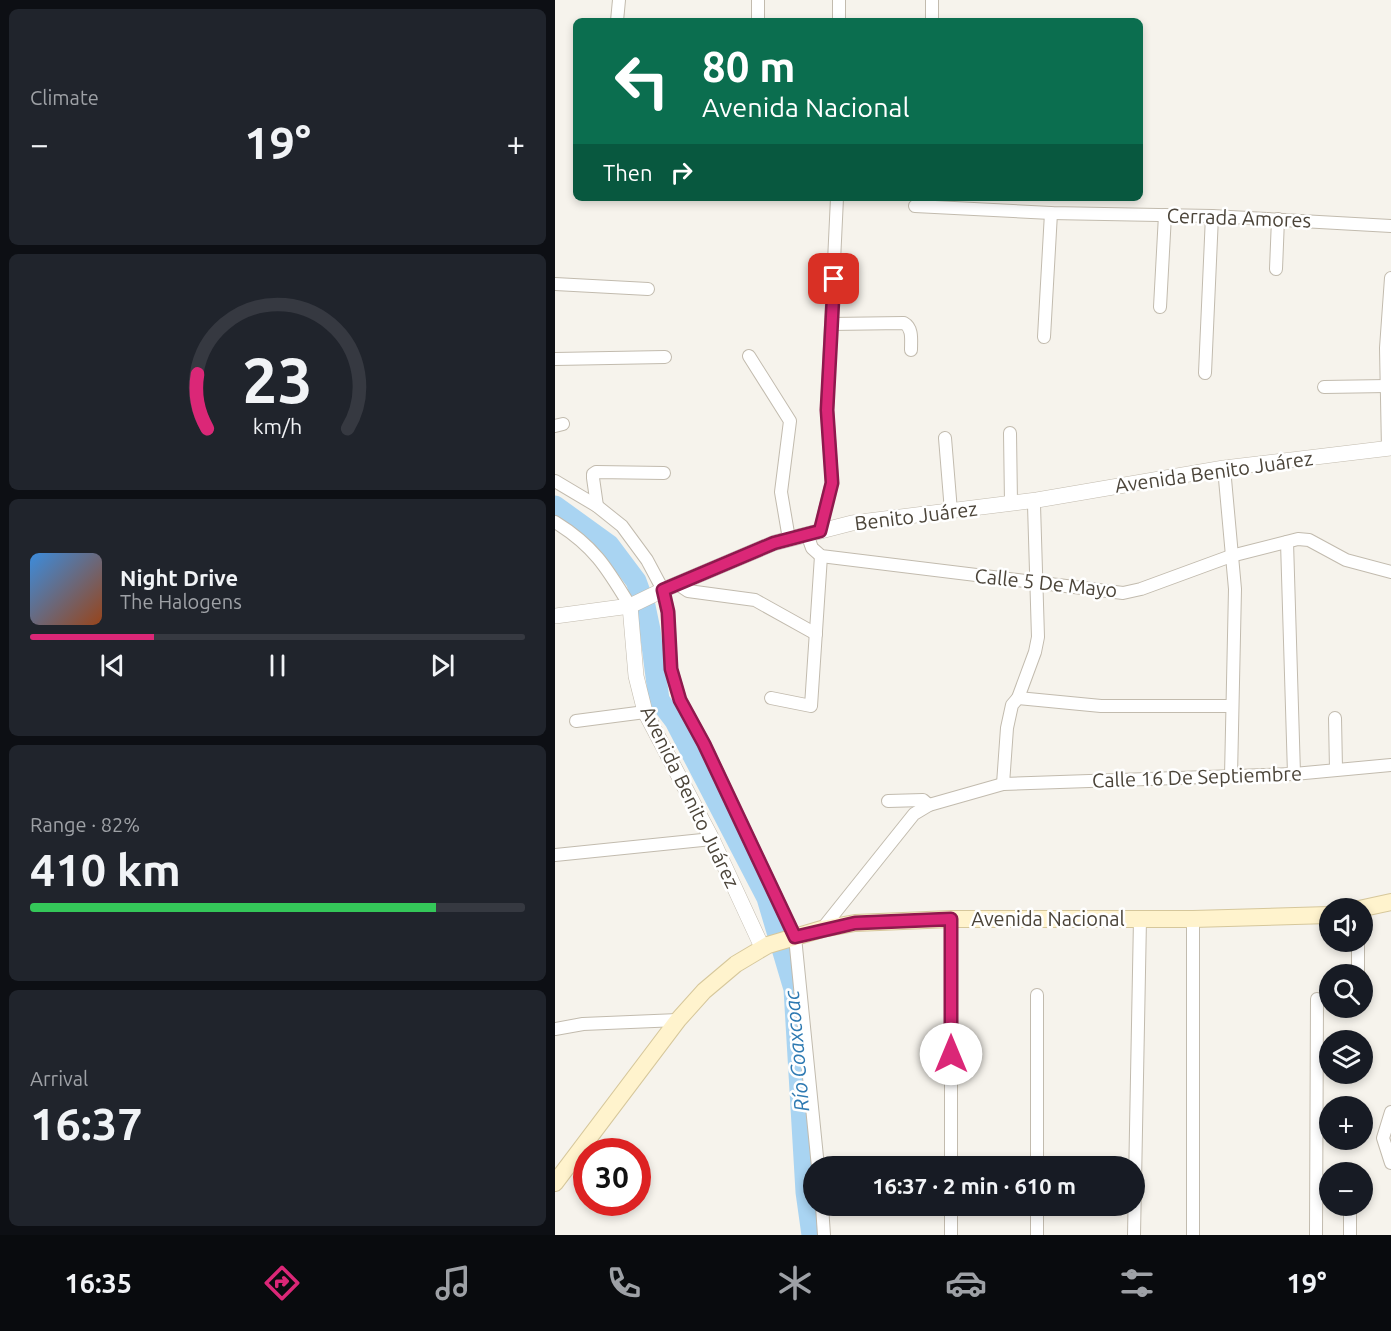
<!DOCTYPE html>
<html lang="en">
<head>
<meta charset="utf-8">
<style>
	body { margin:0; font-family:Ubuntu,sans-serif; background:#20242c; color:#f1f3f6; height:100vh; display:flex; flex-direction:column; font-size:22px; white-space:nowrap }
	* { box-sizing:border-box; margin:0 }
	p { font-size:20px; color:#9ea1a6 }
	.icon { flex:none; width:33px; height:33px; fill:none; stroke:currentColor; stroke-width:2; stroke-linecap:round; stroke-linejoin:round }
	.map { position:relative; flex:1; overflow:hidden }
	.details { display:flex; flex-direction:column; gap:9px; padding:9px; background:#0d0f14; width:555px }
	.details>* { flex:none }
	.hud { position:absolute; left:18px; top:18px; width:570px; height:183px; border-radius:9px; box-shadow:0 3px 9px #0003; background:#0b6e4f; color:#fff; overflow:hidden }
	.controls { position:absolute; left:764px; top:898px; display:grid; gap:12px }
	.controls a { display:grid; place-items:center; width:54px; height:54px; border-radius:50%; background:#171b24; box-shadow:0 3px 9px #0003; font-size:30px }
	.speed { position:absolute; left:18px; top:1138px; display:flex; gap:12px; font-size:30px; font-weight:700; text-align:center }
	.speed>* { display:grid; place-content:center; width:78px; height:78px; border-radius:50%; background:#171b24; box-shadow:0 3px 9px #0003; line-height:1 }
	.speed .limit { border:9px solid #d22; background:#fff; color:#111 }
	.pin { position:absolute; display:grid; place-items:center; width:51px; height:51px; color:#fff; margin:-26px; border-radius:12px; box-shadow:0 3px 9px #0006 }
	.me { position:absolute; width:66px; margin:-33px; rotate:0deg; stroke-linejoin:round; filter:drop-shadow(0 0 4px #0008) }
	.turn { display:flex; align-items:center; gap:21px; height:126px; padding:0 30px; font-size:27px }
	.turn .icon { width:78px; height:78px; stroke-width:2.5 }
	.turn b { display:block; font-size:42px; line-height:51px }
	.then { display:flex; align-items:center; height:57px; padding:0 30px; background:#0003; gap:12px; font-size:22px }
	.big { font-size:45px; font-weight:600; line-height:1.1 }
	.details .widget { flex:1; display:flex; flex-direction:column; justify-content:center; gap:9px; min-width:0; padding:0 21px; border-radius:9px; background:#20242c }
	.details .dial { align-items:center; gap:0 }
	.dial svg { height:156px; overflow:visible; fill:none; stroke:#363941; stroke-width:7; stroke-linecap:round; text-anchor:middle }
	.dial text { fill:#f1f3f6; stroke:none }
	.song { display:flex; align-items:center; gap:18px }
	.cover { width:72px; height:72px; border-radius:9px; background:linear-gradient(135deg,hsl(210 70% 55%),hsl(20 70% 35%)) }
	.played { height:6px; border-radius:3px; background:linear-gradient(90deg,#db2777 25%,#363941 25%) }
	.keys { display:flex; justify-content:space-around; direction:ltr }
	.heat { display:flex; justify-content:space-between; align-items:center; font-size:33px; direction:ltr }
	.charge { height:9px; border-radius:4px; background:linear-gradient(90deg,#34c759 82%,#363941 0) }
	.trip { position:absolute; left:248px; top:1156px; width:342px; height:60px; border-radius:30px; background:#171b24; box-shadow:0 3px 9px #0003; font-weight:600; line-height:60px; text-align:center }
	.tab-bar { display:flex; height:96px; justify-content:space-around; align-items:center; background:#090b0e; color:#9ea1a6 }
	.tab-bar .icon { width:42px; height:42px }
	.tab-bar .current { color:#db2777 }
	.tab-bar b { font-size:27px; color:#f1f3f6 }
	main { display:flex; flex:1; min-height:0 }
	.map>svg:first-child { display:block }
</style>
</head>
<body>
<main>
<section class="details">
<div class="widget"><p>Climate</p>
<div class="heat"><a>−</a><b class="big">19°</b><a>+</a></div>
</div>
<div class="widget dial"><svg viewBox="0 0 100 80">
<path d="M14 69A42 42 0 1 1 86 69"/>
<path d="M14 69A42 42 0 0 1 9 41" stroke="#db2777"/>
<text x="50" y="56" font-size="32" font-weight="700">23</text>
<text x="50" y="72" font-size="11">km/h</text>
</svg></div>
<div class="widget">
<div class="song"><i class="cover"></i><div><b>Night Drive</b><p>The Halogens</p></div></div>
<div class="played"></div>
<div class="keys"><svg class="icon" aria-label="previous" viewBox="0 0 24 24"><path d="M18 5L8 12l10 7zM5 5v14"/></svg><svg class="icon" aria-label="pause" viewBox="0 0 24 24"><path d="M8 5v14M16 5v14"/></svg><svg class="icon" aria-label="next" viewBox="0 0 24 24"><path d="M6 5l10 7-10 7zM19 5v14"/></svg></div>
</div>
<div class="widget"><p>Range · 82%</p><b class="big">410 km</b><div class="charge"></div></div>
<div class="widget"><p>Arrival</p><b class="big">16:37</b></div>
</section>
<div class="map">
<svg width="836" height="1235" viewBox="0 0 836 1235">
	<rect width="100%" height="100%" fill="#f6f3ec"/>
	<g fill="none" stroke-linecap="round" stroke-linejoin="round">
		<path stroke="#a9d4f2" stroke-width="21" d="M0 506 54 545 81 581 90 606 95 630 104 700 120 721 212 898 239 989 251 1192 257 1235"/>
		<g stroke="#c2bbae" stroke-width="14">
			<g id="minor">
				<path d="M284 0V21"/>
				<path d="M62 21 64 0"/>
				<path d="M203 21V0"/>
				<path d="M377 21V0"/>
				<path d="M360 206 496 213 657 216 836 226"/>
				<path d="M721 269 723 219"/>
				<path d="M0 284 93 289"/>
				<path d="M605 307 610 215"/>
				<path d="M276 324 349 323C358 328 356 340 356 350"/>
				<path d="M489 337 496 213"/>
				<path d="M194 356 235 421 226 492 234 539"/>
				<path d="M0 359 110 357"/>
				<path d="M650 373 657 216"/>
				<path d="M769 387 832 386"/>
				<path d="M0 426 8 424"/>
				<path d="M455 433 456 503"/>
				<path d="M390 438 396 511"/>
				<path d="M833 449 831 348 836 278"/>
				<path d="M669 468 680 589 676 776"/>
				<path d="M0 481 42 506 67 526 92 560 108 590 113 612 116 669 125 700 149 744 240 937 263 1167"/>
				<path d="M42 506 38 478V474L41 472 109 473"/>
				<path d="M0 522C39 546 52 568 75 606"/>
				<path d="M265 531 277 482 272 410 282 198"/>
				<path d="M252 534 257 548 266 556 568 593 586 589 676 556 743 539 754 540 791 560 836 572"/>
				<path d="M732 542 739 774"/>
				<path d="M124 585 133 591 200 600 261 634"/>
				<path d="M216 698 256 706 266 556"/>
				<path d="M463 698 546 706H676"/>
				<path d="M780 718 781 769"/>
				<path d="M21 721 90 712"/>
				<path d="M448 784 452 728 457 705 463 698 480 652 483 637 479 505 482 500"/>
				<path d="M333 801 368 800 374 805"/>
				<path d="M0 855 157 839"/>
				<path d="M396 919V1167"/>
				<path d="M638 919V1235"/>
				<path d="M267 929 359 814 374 805 448 784 739 774 836 765"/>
				<path d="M803 942V975"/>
				<path d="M0 1029 28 1024 123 1020"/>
				<path d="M836 1112 828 1138 836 1163"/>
				<path d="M482 1167V995"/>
				<path d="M800 1173V1171"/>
				<path d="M267 1206 269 1235"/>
				<path d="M396 1206V1235"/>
				<path d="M795 1206V1235"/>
				<path d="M482 1235V1206"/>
				<path d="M579 1235 585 919"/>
				<path d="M761 1235 762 999"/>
			</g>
		</g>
		<g stroke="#c2bbae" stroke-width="16">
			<g id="tertiary">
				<path d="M75 606 81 676 90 712 157 839 207 947"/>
				<path d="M0 616 75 606 108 590 219 543 297 523 482 500 669 468 836 448"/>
			</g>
		</g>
		<g stroke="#d6c79b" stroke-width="18">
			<g id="secondary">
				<path d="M804 909 836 902"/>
				<path d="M0 1183 123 1020 149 991 181 964 213 945 267 929 300 923 396 919H638L774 915"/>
			</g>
		</g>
		<use href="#minor" stroke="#fff" stroke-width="12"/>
		<use href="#tertiary" stroke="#fff" stroke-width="15"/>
		<use href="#secondary" stroke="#fff3cd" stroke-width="16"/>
	</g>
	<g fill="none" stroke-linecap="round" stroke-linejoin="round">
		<g stroke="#8e194d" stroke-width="15">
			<path id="route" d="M279 279 272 410 277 483 265 531 219 543 108 590 113 612 116 669 125 700 149 744 240 937 300 923 396 919V1054"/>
		</g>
		<use href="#route" stroke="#db2777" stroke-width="10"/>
	</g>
	<g text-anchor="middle" stroke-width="5" stroke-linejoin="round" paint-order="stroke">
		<g font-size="20" fill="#4b4439" stroke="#fff">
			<text transform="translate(684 218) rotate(2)" y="7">Cerrada Amores</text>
			<text transform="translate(659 472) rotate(-8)" y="7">Avenida Benito Juárez</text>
			<text transform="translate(361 516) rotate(-7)" y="7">Benito Juárez</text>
			<text transform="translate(491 583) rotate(6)" y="7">Calle 5 De Mayo</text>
			<text transform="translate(642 777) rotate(-2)" y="7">Calle 16 De Septiembre</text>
			<text transform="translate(135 797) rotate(64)" y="7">Avenida Benito Juárez</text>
			<text x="493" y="926">Avenida Nacional</text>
		</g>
		<g font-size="21" font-style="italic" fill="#2e7ab2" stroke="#fff">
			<text transform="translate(242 1051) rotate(-95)" y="7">Río Coaxcoac</text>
		</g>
	</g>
</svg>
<div class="controls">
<a><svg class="icon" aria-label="sound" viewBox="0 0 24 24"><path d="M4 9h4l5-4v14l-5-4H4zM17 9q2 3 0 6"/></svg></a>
<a><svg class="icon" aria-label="search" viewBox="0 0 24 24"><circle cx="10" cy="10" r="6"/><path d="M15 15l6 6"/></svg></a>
<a><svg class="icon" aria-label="layers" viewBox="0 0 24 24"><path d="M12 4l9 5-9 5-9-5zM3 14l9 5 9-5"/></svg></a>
<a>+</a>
<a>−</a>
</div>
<div class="speed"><div class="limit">30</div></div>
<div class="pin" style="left:279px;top:279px;background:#d93025"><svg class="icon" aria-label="arrive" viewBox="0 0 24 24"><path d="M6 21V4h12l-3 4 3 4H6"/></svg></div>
<svg class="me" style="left:396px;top:1054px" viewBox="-20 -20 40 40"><circle r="19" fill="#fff"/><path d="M0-13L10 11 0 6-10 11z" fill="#db2777"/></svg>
<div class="trip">16:37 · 2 min · 610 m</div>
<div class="hud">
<div class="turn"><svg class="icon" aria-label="left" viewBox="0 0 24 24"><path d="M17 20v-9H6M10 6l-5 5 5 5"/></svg><div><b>80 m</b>Avenida Nacional</div></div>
<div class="then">Then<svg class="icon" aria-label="right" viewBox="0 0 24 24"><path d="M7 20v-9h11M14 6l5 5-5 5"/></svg></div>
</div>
</div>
</main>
<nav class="tab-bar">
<b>16:35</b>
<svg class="icon current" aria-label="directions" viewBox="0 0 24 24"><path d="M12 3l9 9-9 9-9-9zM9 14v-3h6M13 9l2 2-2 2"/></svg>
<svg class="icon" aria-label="music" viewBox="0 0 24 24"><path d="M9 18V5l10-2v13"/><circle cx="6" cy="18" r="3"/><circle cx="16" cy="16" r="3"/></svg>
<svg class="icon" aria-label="phone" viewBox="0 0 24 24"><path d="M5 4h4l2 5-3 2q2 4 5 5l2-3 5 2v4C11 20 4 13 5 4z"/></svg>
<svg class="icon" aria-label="climate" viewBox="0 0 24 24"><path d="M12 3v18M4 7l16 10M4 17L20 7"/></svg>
<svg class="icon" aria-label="car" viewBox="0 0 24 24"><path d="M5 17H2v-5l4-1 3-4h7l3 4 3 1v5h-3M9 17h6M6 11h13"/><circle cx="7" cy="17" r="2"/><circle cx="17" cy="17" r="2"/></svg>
<svg class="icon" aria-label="filters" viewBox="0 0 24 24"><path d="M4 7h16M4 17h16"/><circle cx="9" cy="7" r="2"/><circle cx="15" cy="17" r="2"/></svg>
<b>19°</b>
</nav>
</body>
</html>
